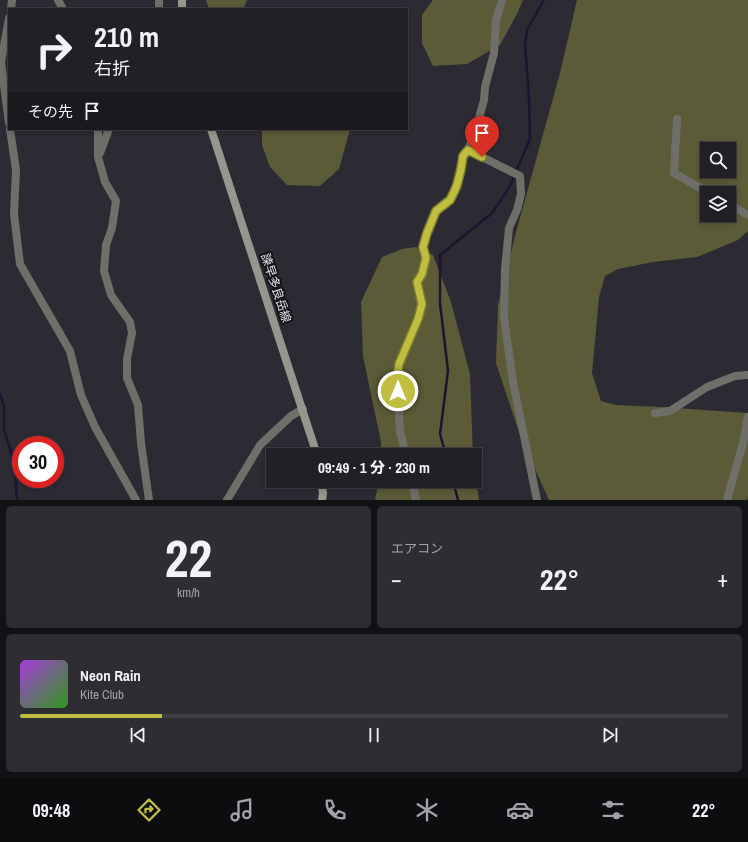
<!DOCTYPE html>
<html lang="ja">
<head>
<meta charset="utf-8">
<style>
	body { margin:0; font-family:"Archivo Narrow","Noto Sans JP",sans-serif; background:#2d2d32; color:#f1f3f6; height:100vh; display:flex; flex-direction:column; font-size:15px; white-space:nowrap }
	* { box-sizing:border-box; margin:0 }
	p { font-size:13px; color:#a2a3a7 }
	.icon { flex:none; width:22px; height:22px; fill:none; stroke:currentColor; stroke-width:2; stroke-linecap:round; stroke-linejoin:round }
	.map { position:relative; height:500px; overflow:hidden }
	.sheet { display:flex; flex-direction:column; gap:6px; padding:6px; background:#121215; flex:1 }
	.sheet>* { flex:none }
	.guide { position:absolute; left:8px; top:8px; width:400px; height:122px; border-radius:0px; box-shadow:0 2px 6px #0003,0 0 0 1px #3e3e43; background:#212026; color:#f1f3f6; overflow:hidden }
	.fabs { position:absolute; left:700px; top:142px; display:grid; gap:8px }
	.fabs a { display:grid; place-items:center; width:36px; height:36px; border-radius:0px; background:#212026; box-shadow:0 2px 6px #0003,0 0 0 1px #3e3e43; font-size:20px }
	.speed { position:absolute; left:12px; top:436px; display:flex; gap:8px; font-size:20px; font-weight:700; text-align:center }
	.speed>* { display:grid; place-content:center; width:52px; height:52px; border-radius:50%; background:#212026; box-shadow:0 2px 6px #0003,0 0 0 1px #3e3e43; line-height:1 }
	.speed .limit { border:6px solid #d22; background:#fff; color:#111 }
	.pin { position:absolute; display:grid; place-items:center; width:34px; height:34px; color:#fff; margin:-41px -17px; border-radius:50% 50% 50% 0; rotate:-45deg; box-shadow:0 0 4px #0007 }
	.pin .icon { rotate:45deg }
	.me { position:absolute; width:44px; margin:-22px; rotate:0deg; stroke-linejoin:round; filter:drop-shadow(0 0 3px #0008) }
	.turn { display:flex; align-items:center; gap:14px; height:84px; padding:0 20px; font-size:18px }
	.turn .icon { width:52px; height:52px; stroke-width:2.5 }
	.turn b { display:block; font-size:28px; line-height:34px }
	.then { display:flex; align-items:center; height:38px; padding:0 20px; background:#0003; gap:8px; font-size:15px }
	.big { font-size:30px; font-weight:800; line-height:1.1 }
	.sheet .tile { flex:1; display:flex; flex-direction:column; justify-content:center; gap:6px; min-width:0; padding:0 14px; border-radius:6px; background:#2d2d32 }
	.sheet .dial { align-items:center; gap:0 }
	.dial b { font-size:52px; line-height:1 }
	.song { display:flex; align-items:center; gap:12px }
	.cover { width:48px; height:48px; border-radius:6px; background:linear-gradient(135deg,hsl(280 70% 55%),hsl(110 70% 35%)) }
	.played { height:4px; border-radius:2px; background:linear-gradient(90deg,#bfbe41 20%,#3e3e43 20%) }
	.keys { display:flex; justify-content:space-around; direction:ltr }
	.heat { display:flex; justify-content:space-between; align-items:center; font-size:22px; direction:ltr }
	.sheet .tiles { flex:1; display:grid; gap:6px; grid-template-columns:1fr 1fr }
	.tile:last-child { grid-column:span 2 }
	.trip { position:absolute; left:266px; top:448px; width:216px; height:40px; border-radius:0px; background:#212026; box-shadow:0 2px 6px #0003,0 0 0 1px #3e3e43; font-weight:800; line-height:40px; text-align:center }
	.dock { display:flex; height:64px; justify-content:space-around; align-items:center; background:#0d0d0f; color:#a2a3a7 }
	.dock .icon { width:28px; height:28px }
	.dock .current { color:#bfbe41 }
	.dock b { font-size:18px; color:#f1f3f6 }
	.map>svg:first-child { display:block }
</style>
</head>
<body>
<div class="map">
<svg width="748" height="500" viewBox="0 0 748 500">
	<rect width="100%" height="100%" fill="#2c2a33"/>
	<g fill="#5b5b38" fill-rule="evenodd">
		<path d="M206 0H247L243 9H209Z"/>
		<path d="M433 0H523L517 14 500 45 467 64 433 66 422 43V15Z"/>
		<path d="M577 0H748V231L738 240 697 257 653 262 618 269 605 276 599 297 592 373 601 401 616 405 661 407 748 413V496L747 500H549L522 441 496 363 498 305 516 232 560 73ZM707 149H729V171H707ZM707 193H729V215H707Z"/>
		<path d="M262 129H349V133L339 169 320 186 287 185 270 167 262 145Z"/>
		<path d="M416 247 433 255 451 302 470 374 473 455H381V442L363 356 361 302 382 257 402 249Z"/>
		<path d="M475 471 479 500H375L379 481H475Z"/>
	</g>
	<g fill="none" stroke-linecap="round" stroke-linejoin="round">
		<g stroke="#1f1430" stroke-width="2.5">
			<path d="M0 394 4 406V430L10 448 15 471 17 500"/>
			<path d="M446 455 440 434 448 371 440 303V255L492 213 509 188 530 139 529 98 525 45 527 30 544 0"/>
			<path d="M453 481 458 500"/>
		</g>
		<g stroke="#6f6f6a" stroke-width="8">
			<path d="M58 0 63 9"/>
			<path d="M159 0V9"/>
			<path d="M11 9 12 0"/>
			<path d="M9 18 1 62 9 123"/>
			<path d="M677 119 674 173 709 193"/>
			<path d="M10 129 16 170 14 214 20 264 70 351 81 395 95 427 136 500"/>
			<path d="M98 129V157L105 182 116 201 112 228 106 245 104 271 111 295 130 322 132 333 127 359V378L138 405 141 443 149 500"/>
			<path d="M468 150 520 176 521 194 517 210 509 228 505 269 504 317 513 382 537 500"/>
			<path d="M100 153 109 129"/>
			<path d="M729 204 748 215"/>
			<path d="M655 413 670 411 707 387 735 376 748 375"/>
			<path d="M406 455 400 431 397 378 399 364 418 319 421 305 417 282 422 274 426 258 423 247 427 233 436 211 450 200 457 185 463 156 468 150 476 129 484 100 485 87 494 53 496 20 502 0"/>
			<path d="M412 481 416 500"/>
			<path d="M227 500 260 445 291 416 303 409"/>
			<path d="M727 500 743 443 748 417"/>
		</g>
		<g stroke="#95968e" stroke-width="8">
			<path d="M182 0V9"/>
			<path d="M211 129 317 455"/>
			<path d="M321 481 323 493 322 500"/>
		</g>
	</g>
	<g fill="none" stroke-linecap="round" stroke-linejoin="round">
		<g stroke="#7c7c2a" stroke-width="10">
			<path id="route" d="M398 391 397 378 399 364 418 319 422 304 417 282 422 274 426 258 423 247 427 233 436 211 450 200 454 192 457 185 461 169 463 156 468 150 482 157"/>
		</g>
		<use href="#route" stroke="#bfbe41" stroke-width="7"/>
	</g>
	<g text-anchor="middle" stroke-width="4" stroke-linejoin="round" paint-order="stroke">
		<g font-size="12" fill="#e2e0e6" stroke="#141317">
			<text transform="translate(276 288) rotate(72)" y="4">諫早多良岳線</text>
		</g>
	</g>
</svg>
<div class="fabs">
<a><svg class="icon" aria-label="search" viewBox="0 0 24 24"><circle cx="10" cy="10" r="6"/><path d="M15 15l6 6"/></svg></a>
<a><svg class="icon" aria-label="layers" viewBox="0 0 24 24"><path d="M12 4l9 5-9 5-9-5zM3 14l9 5 9-5"/></svg></a>
</div>
<div class="speed"><div class="limit">30</div></div>
<div class="pin" style="left:482px;top:157px;background:#d93025"><svg class="icon" aria-label="arrive" viewBox="0 0 24 24"><path d="M6 21V4h12l-3 4 3 4H6"/></svg></div>
<svg class="me" style="left:398px;top:391px" viewBox="-20 -20 40 40"><circle r="17" fill="#bfbe41" stroke="#fff" stroke-width="3"/><path d="M0-11L8 9 0 5-8 9z" fill="#fff"/></svg>
<div class="trip">09:49 · 1 分 · 230 m</div>
<div class="guide">
<div class="turn"><svg class="icon" aria-label="right" viewBox="0 0 24 24"><path d="M7 20v-9h11M14 6l5 5-5 5"/></svg><div><b>210 m</b>右折</div></div>
<div class="then">その先<svg class="icon" aria-label="arrive" viewBox="0 0 24 24"><path d="M6 21V4h12l-3 4 3 4H6"/></svg></div>
</div>
</div>
<section class="sheet">
<div class="tiles">
<div class="tile dial"><b>22</b><p>km/h</p></div>
<div class="tile"><p>エアコン</p>
<div class="heat"><a>−</a><b class="big">22°</b><a>+</a></div>
</div>
<div class="tile">
<div class="song"><i class="cover"></i><div><b>Neon Rain</b><p>Kite Club</p></div></div>
<div class="played"></div>
<div class="keys"><svg class="icon" aria-label="previous" viewBox="0 0 24 24"><path d="M18 5L8 12l10 7zM5 5v14"/></svg><svg class="icon" aria-label="pause" viewBox="0 0 24 24"><path d="M8 5v14M16 5v14"/></svg><svg class="icon" aria-label="next" viewBox="0 0 24 24"><path d="M6 5l10 7-10 7zM19 5v14"/></svg></div>
</div>
</div>
</section>
<nav class="dock">
<b>09:48</b>
<svg class="icon current" aria-label="directions" viewBox="0 0 24 24"><path d="M12 3l9 9-9 9-9-9zM9 14v-3h6M13 9l2 2-2 2"/></svg>
<svg class="icon" aria-label="music" viewBox="0 0 24 24"><path d="M9 18V5l10-2v13"/><circle cx="6" cy="18" r="3"/><circle cx="16" cy="16" r="3"/></svg>
<svg class="icon" aria-label="phone" viewBox="0 0 24 24"><path d="M5 4h4l2 5-3 2q2 4 5 5l2-3 5 2v4C11 20 4 13 5 4z"/></svg>
<svg class="icon" aria-label="climate" viewBox="0 0 24 24"><path d="M12 3v18M4 7l16 10M4 17L20 7"/></svg>
<svg class="icon" aria-label="car" viewBox="0 0 24 24"><path d="M5 17H2v-5l4-1 3-4h7l3 4 3 1v5h-3M9 17h6M6 11h13"/><circle cx="7" cy="17" r="2"/><circle cx="17" cy="17" r="2"/></svg>
<svg class="icon" aria-label="filters" viewBox="0 0 24 24"><path d="M4 7h16M4 17h16"/><circle cx="9" cy="7" r="2"/><circle cx="15" cy="17" r="2"/></svg>
<b>22°</b>
</nav>
</body>
</html>
